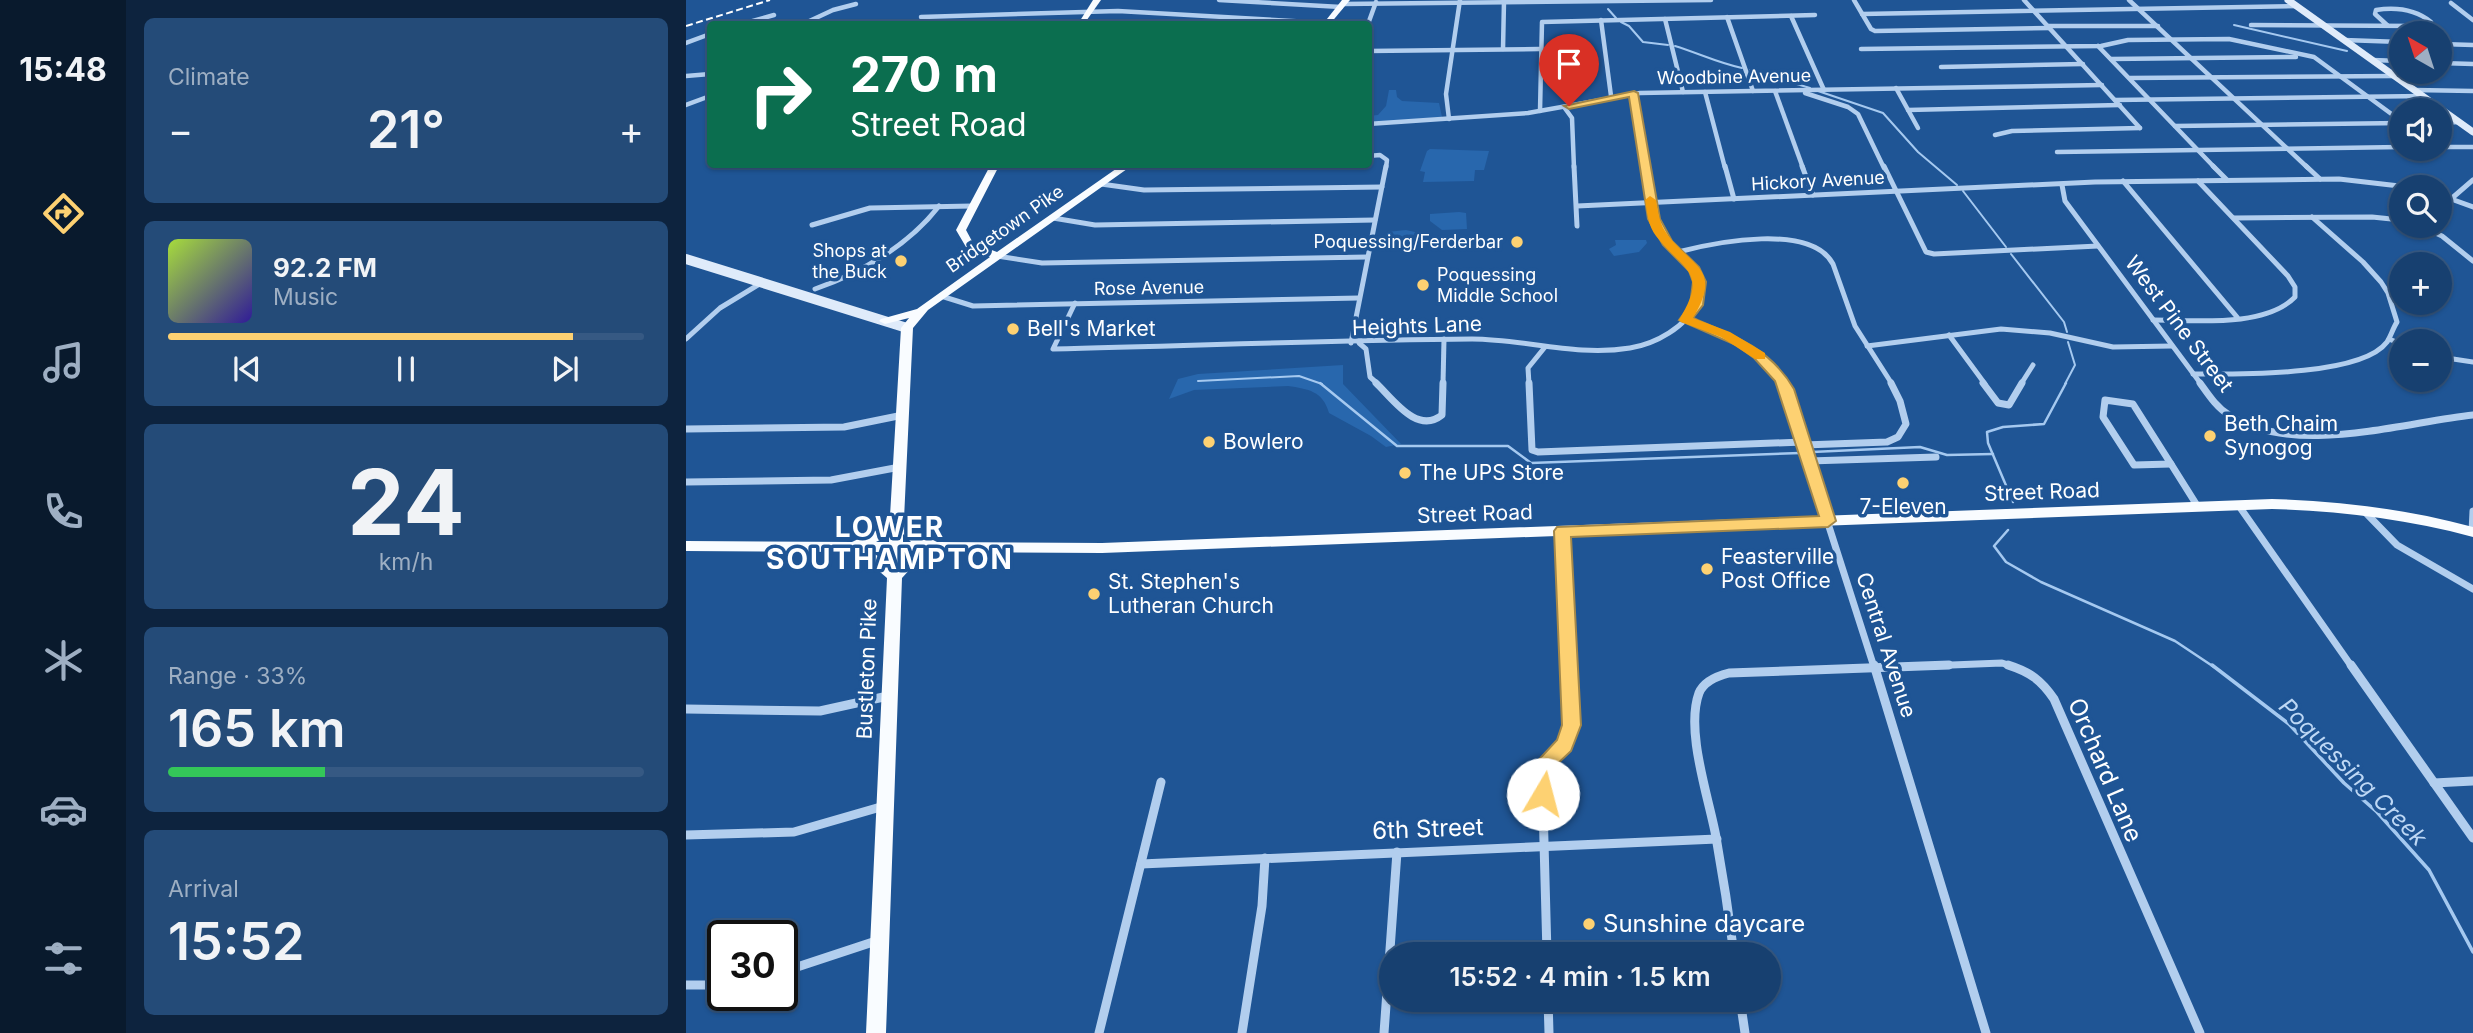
<!DOCTYPE html>
<html lang="en">
<head>
<meta charset="utf-8">
<style>
	body { margin:0; font-family:Inter,sans-serif; background:#244b78; color:#f1f3f6; height:100vh; display:flex; flex-direction:column; font-size:26px; white-space:nowrap }
	* { box-sizing:border-box; margin:0 }
	p { font-size:23px; color:#9eafc3 }
	.icon { flex:none; width:38px; height:38px; fill:none; stroke:currentColor; stroke-width:2; stroke-linecap:round; stroke-linejoin:round }
	.map { position:relative; flex:1; overflow:hidden }
	.side { display:flex; flex-direction:column; gap:18px; padding:18px; background:#0d233e; width:560px }
	.side>* { flex:none }
	.top-card { position:absolute; left:21px; top:21px; width:665px; height:147px; border-radius:7px; box-shadow:0 2px 5px #0004,0 0 0 2px #365983; background:#0b6e4f; color:#fff; overflow:hidden }
	.needle { width:46px; rotate:321deg }
	.buttons { position:absolute; left:1703px; top:21px; display:grid; gap:14px }
	.buttons a { display:grid; place-items:center; width:63px; height:63px; border-radius:50%; background:#174070; box-shadow:0 2px 5px #0004,0 0 0 2px #365983; font-size:35px }
	.speed { position:absolute; left:21px; top:920px; display:flex; gap:14px; font-size:35px; font-weight:700; text-align:center }
	.speed>* { display:grid; place-content:center; width:91px; height:91px; border-radius:50%; background:#174070; box-shadow:0 2px 5px #0004,0 0 0 2px #365983; line-height:1 }
	.speed .limit { border:4px solid #111; border-radius:10px; background:#fff; color:#111 }
	.pin { position:absolute; display:grid; place-items:center; width:60px; height:60px; color:#fff; margin:-72px -30px; border-radius:50% 50% 50% 0; rotate:-45deg; box-shadow:0 0 7px #0007 }
	.pin .icon { rotate:45deg }
	.me { position:absolute; width:77px; margin:-38px; rotate:8deg; stroke-linejoin:round; filter:drop-shadow(0 0 5px #0008) }
	.turn { display:flex; align-items:center; gap:24px; height:147px; padding:0 28px; font-size:32px }
	.turn .icon { width:91px; height:91px; stroke-width:2.5 }
	.turn b { display:block; font-size:49px; line-height:60px }
	.big { font-size:52px; font-weight:600; line-height:1.1 }
	.side .tile { flex:1; display:flex; flex-direction:column; justify-content:center; gap:10px; min-width:0; padding:0 24px; border-radius:10px; background:#244b78 }
	.side .dial { align-items:center; gap:0 }
	.dial b { font-size:91px; line-height:1 }
	.song { display:flex; align-items:center; gap:21px }
	.cover { width:84px; height:84px; border-radius:10px; background:linear-gradient(135deg,hsl(80 70% 55%),hsl(250 70% 35%)) }
	.played { height:7px; border-radius:4px; background:linear-gradient(90deg,#fdd172 85%,#365983 85%) }
	.keys { display:flex; justify-content:space-around; direction:ltr }
	.heat { display:flex; justify-content:space-between; align-items:center; font-size:38px; direction:ltr }
	.charge { height:10px; border-radius:5px; background:linear-gradient(90deg,#34c759 33%,#365983 0) }
	.trip { position:absolute; left:693px; top:942px; width:402px; height:70px; border-radius:35px; background:#174070; box-shadow:0 2px 5px #0004,0 0 0 2px #365983; font-weight:600; line-height:70px; text-align:center }
	main { display:flex; flex:1; min-height:0 }
	.menu { display:flex; flex-direction:column; width:126px; justify-content:space-around; align-items:center; background:#091a2d; color:#9eafc3 }
	.menu .icon { width:49px; height:49px }
	.menu .active { color:#fdd172 }
	.menu b { font-size:32px; color:#f1f3f6 }
	.map>svg:first-child { display:block }
</style>
</head>
<body>
<main>
<nav class="menu">
<b>15:48</b>
<svg class="icon active" aria-label="directions" viewBox="0 0 24 24"><path d="M12 3l9 9-9 9-9-9zM9 14v-3h6M13 9l2 2-2 2"/></svg>
<svg class="icon" aria-label="music" viewBox="0 0 24 24"><path d="M9 18V5l10-2v13"/><circle cx="6" cy="18" r="3"/><circle cx="16" cy="16" r="3"/></svg>
<svg class="icon" aria-label="phone" viewBox="0 0 24 24"><path d="M5 4h4l2 5-3 2q2 4 5 5l2-3 5 2v4C11 20 4 13 5 4z"/></svg>
<svg class="icon" aria-label="climate" viewBox="0 0 24 24"><path d="M12 3v18M4 7l16 10M4 17L20 7"/></svg>
<svg class="icon" aria-label="car" viewBox="0 0 24 24"><path d="M5 17H2v-5l4-1 3-4h7l3 4 3 1v5h-3M9 17h6M6 11h13"/><circle cx="7" cy="17" r="2"/><circle cx="17" cy="17" r="2"/></svg>
<svg class="icon" aria-label="filters" viewBox="0 0 24 24"><path d="M4 7h16M4 17h16"/><circle cx="9" cy="7" r="2"/><circle cx="15" cy="17" r="2"/></svg>
</nav>
<section class="side">
<div class="tile"><p>Climate</p>
<div class="heat"><a>−</a><b class="big">21°</b><a>+</a></div>
</div>
<div class="tile">
<div class="song"><i class="cover"></i><div><b>92.2 FM</b><p>Music</p></div></div>
<div class="played"></div>
<div class="keys"><svg class="icon" aria-label="previous" viewBox="0 0 24 24"><path d="M18 5L8 12l10 7zM5 5v14"/></svg><svg class="icon" aria-label="pause" viewBox="0 0 24 24"><path d="M8 5v14M16 5v14"/></svg><svg class="icon" aria-label="next" viewBox="0 0 24 24"><path d="M6 5l10 7-10 7zM19 5v14"/></svg></div>
</div>
<div class="tile dial"><b>24</b><p>km/h</p></div>
<div class="tile"><p>Range · 33%</p><b class="big">165 km</b><div class="charge"></div></div>
<div class="tile"><p>Arrival</p><b class="big">15:52</b></div>
</section>
<div class="map">
<svg width="1787" height="1033" viewBox="0 0 1787 1033">
	<rect width="100%" height="100%" fill="#1f5595"/>
	<g fill="#2867ad">
		<path d="M703 90H710L711 97 716 101 753 103 756 117 683 123 682 116 692 115 700 106Z"/>
		<path d="M744 149 803 151 798 170H789L788 181 737 182 739 172 734 171 741 151Z"/>
		<path d="M773 212 780 213 781 229 756 230 744 221V214Z"/>
		<path d="M720 230 729 232 735 239 731 248H697L701 232Z"/>
		<path d="M929 240H960L961 243 953 252 928 256 923 249 930 245Z"/>
		<path d="M657 365V384L715 444 700 447 685 436 643 413C637 391 622 389 602 386L508 390 483 399 492 379 512 374Z"/>
	</g>
	<g fill="none" stroke-linecap="round" stroke-linejoin="round">
		<g stroke="#a5c9f0" stroke-width="2">
			<path d="M922 9 930 18"/>
			<path d="M935 22 943 26 957 42 982 45"/>
			<path d="M1548 25 1661 51"/>
			<path d="M989 46C1012 53 1032 63 1056 68"/>
			<path d="M1064 70 1124 88"/>
			<path d="M1132 91 1197 113 1232 152 1271 185"/>
			<path d="M1277 191 1320 247"/>
			<path d="M1325 254 1378 322 1381 332"/>
			<path d="M512 381 613 376 636 384"/>
			<path d="M1379 384 1389 365 1382 342"/>
		</g>
		<g stroke="#a5c9f0" stroke-width="2.5">
			<path d="M634 383 711 446H822L845 463 1114 453"/>
			<path d="M1126 452 1234 447 1261 455 1307 454"/>
			<path d="M1327 502 1302 443 1301 432 1317 427 1358 424 1380 383"/>
			<path d="M1322 530 1308 546 1320 562 1355 582 1489 641 1528 667"/>
		</g>
		<path stroke="#a5c9f0" stroke-width="3.5" d="M1526 665 1603 724 1658 783 1691 812 1743 870 1787 952"/>
		<g stroke="#b2ceee" stroke-width="4.5">
			<path d="M533 0 655 7"/>
			<path d="M1168 0 1185 29 1189 31 1364 28"/>
			<path d="M1338 0 1454 128"/>
			<path d="M1443 0 1622 168"/>
			<path d="M1765 3 1787 20"/>
			<path d="M657 4 1025 0"/>
			<path d="M1176 14 1611 6"/>
			<path d="M1105 16 1138 90"/>
			<path d="M235 17 432 11 641 23"/>
			<path d="M1041 17 1067 91"/>
			<path d="M979 19 997 92"/>
			<path d="M915 20 925 96"/>
			<path d="M56 24 88 15"/>
			<path d="M117 24 147 10 170 4"/>
			<path d="M682 24 690 2"/>
			<path d="M1565 25 1733 26 1745 22C1729 9 1710 7 1690 10L1689 14 1701 25"/>
			<path d="M1362 26H1472"/>
			<path d="M1658 40 1715 42"/>
			<path d="M0 43 24 34"/>
			<path d="M1754 44 1787 45"/>
			<path d="M1412 46 1529 168"/>
			<path d="M817 49 818 1"/>
			<path d="M1175 49 1415 46 1442 40 1543 39 1628 57 1715 121"/>
			<path d="M682 51 853 49"/>
			<path d="M1425 59 1610 57"/>
			<path d="M1686 60 1715 61"/>
			<path d="M1754 63 1787 64"/>
			<path d="M1255 67 1397 64"/>
			<path d="M0 76 24 74"/>
			<path d="M1444 78 1709 76"/>
			<path d="M1210 88 1232 128"/>
			<path d="M1728 90 1787 91"/>
			<path d="M1089 91 1117 168"/>
			<path d="M1019 92 1039 168"/>
			<path d="M948 93 959 168"/>
			<path d="M1119 93 1162 107 1172 114 1198 168"/>
			<path d="M1429 100 1737 96"/>
			<path d="M0 105 24 96"/>
			<path d="M878 107 886 118 888 168"/>
			<path d="M1222 110 1434 105"/>
			<path d="M854 111 856 22 1129 15"/>
			<path d="M763 119 760 94 774 0"/>
			<path d="M1754 123 1773 122"/>
			<path d="M682 124 842 113 954 93 1416 85"/>
			<path d="M1489 126 1715 123"/>
			<path d="M1309 135 1326 131 1454 128"/>
			<path d="M1754 147H1787"/>
			<path d="M1371 152 1715 147"/>
			<path d="M682 156 694 155 701 160 700 168"/>
		</g>
		<g stroke="#b2ceee" stroke-width="5">
			<path d="M888 166 891 226"/>
			<path d="M1039 166 1048 199"/>
			<path d="M1116 166 1127 195"/>
			<path d="M1198 166 1240 252 1248 254 1412 246"/>
			<path d="M1527 166 1541 180"/>
			<path d="M1620 166 1634 179"/>
			<path d="M1437 181 1551 317"/>
			<path d="M415 184 458 190 696 187"/>
			<path d="M1376 185 1379 201 1515 384"/>
			<path d="M1754 195 1787 207"/>
			<path d="M1765 199 1787 180"/>
			<path d="M891 206 1409 182 1653 179 1722 187"/>
			<path d="M367 218 409 225 689 220"/>
			<path d="M1548 218 1686 217 1715 220"/>
			<path d="M126 225 184 208 286 206"/>
			<path d="M1734 226 1756 236 1787 261"/>
			<path d="M992 252C1030 242 1125 223 1147 264L1169 326 1206 384"/>
			<path d="M311 256 356 263 681 257"/>
			<path d="M129 289C175 273 223 245 253 206"/>
			<path d="M255 296 287 306 673 298"/>
			<path d="M389 303 367 349C506 346 646 340 786 339 839 339 890 357 944 348 969 344 1001 327 1011 302 1025 267 982 251 970 223 962 206 962 184 959 166"/>
			<path d="M1000 320C1038 334 1075 350 1098 384"/>
			<path d="M1467 320C1508 320 1579 328 1609 297V287L1602 276 1512 181"/>
			<path d="M1263 335 1299 384"/>
			<path d="M0 339 34 308 77 282"/>
			<path d="M1703 339 1715 344"/>
			<path d="M665 343 700 166"/>
			<path d="M673 343 680 349 684 377 692 384"/>
			<path d="M1181 346 1315 329 1364 333 1427 347 1486 346"/>
			<path d="M1754 357 1787 362"/>
			<path d="M1507 374C1549 374 1675 377 1701 342 1705 336 1707 328 1711 322L1702 293 1695 282 1677 262 1626 217"/>
			<path d="M757 384 758 339"/>
			<path d="M843 384 842 368 859 347"/>
			<path d="M1335 384 1347 365"/>
		</g>
		<g stroke="#b2ceee" stroke-width="7">
			<path d="M690 383C707 399 731 435 756 415L757 383"/>
			<path d="M843 383 846 450 852 452 1117 442"/>
			<path d="M1097 383 1188 667"/>
			<path d="M1297 383 1312 403 1323 405 1336 383"/>
			<path d="M1514 383C1522 394 1530 407 1543 415 1608 457 1714 423 1787 415"/>
			<path d="M1419 400 1447 404 1485 464 1448 465 1417 417Z"/>
			<path d="M0 429 158 427 217 415"/>
			<path d="M1118 445 1201 442 1212 437 1220 424 1214 401 1205 383"/>
			<path d="M1123 461 1250 457"/>
			<path d="M1485 464 1512 507"/>
			<path d="M0 482 145 480 214 467"/>
			<path d="M1553 506 1666 667"/>
			<path d="M1678 511 1711 545 1787 589"/>
			<path d="M876 531 883 667"/>
			<path d="M1786 532 1787 511"/>
			<path d="M1215 667 1316 663 1328 667"/>
		</g>
		<g stroke="#b2ceee" stroke-width="9">
			<path d="M1188 665 1300 1033"/>
			<path d="M1322 665C1344 672 1355 680 1368 699L1514 1033"/>
			<path d="M1665 665 1787 838"/>
			<path d="M0 709 134 711 202 696"/>
			<path d="M1748 783 1787 781"/>
			<path d="M0 835 108 832 198 806"/>
			<path d="M455 864 1031 839"/>
			<path d="M861 954 856 768C895 727 886 718 883 665"/>
			<path d="M1048 954C1043 915 1037 876 1030 837 1023 798 999 731 1013 693 1018 681 1031 676 1043 673L1263 665"/>
			<path d="M96 972 193 940"/>
			<path d="M0 985H37"/>
			<path d="M862 999 863 1033"/>
			<path d="M1054 999 1059 1033"/>
			<path d="M413 1033 475 782"/>
			<path d="M556 1033 576 906 579 858"/>
			<path d="M698 1033 711 852"/>
		</g>
		<path stroke="#dfebfa" stroke-width="7" d="M1602 0 1787 132"/>
		<path stroke="#dfebfa" stroke-width="10" d="M0 259 221 328"/>
		<g fill="#f9fcff" fill-rule="evenodd">
			<path d="M407 0H415L398 24H392Z"/>
			<path d="M656 0H664L644 24H637Z"/>
			<path d="M305 164H314L280 230 287 243 311 252 437 164H448L242 310 227 328 218 519 235 534 251 542 416 543 1586 499C1654 501 1721 509 1787 527V537C1721 519 1654 511 1586 509L416 553 256 552 226 567 216 578 200 1033H180L201 578 187 566 162 552 0 551V541L166 542 191 530 204 516 215 328 223 318 199 324 193 321 195 319 231 309 304 257 280 247 270 230ZM217 534 225 542H226H217ZM203 535V542H190ZM185 552H202V562ZM217 552H232L216 559Z"/>
		</g>
		<path stroke="#fff" stroke-width="2" stroke-dasharray="7 3.5" stroke-linecap="butt" d="M0 26 84 0"/>
	</g>
	<path fill="#fdd172" stroke="#a4884a" stroke-width="2" d="M948 91 952 93 974 219 986 241 1013 267 1020 282 1017 305 1007 318C1048 335 1085 349 1108 389L1150 521 1142 527 885 537 895 725 885 751 866 769 867 794 864 800 857 802 850 800 847 794V766L871 740 876 725 868 531 871 527 1133 516 1089 381 1068 358 1050 345 993 320 1004 305 1007 282 1003 271 977 245 962 219 943 97 883 109 878 106Z"/>
	<path fill="#f59e0b" d="M964 196 970 200C972 210 973 222 979 231 1003 267 1038 266 1007 318L1044 332 1079 353V359H1069L1035 337 995 322 993 320C1023 271 998 272 970 236 962 226 961 212 959 200Z"/>
	<g fill="#fdd172" stroke="#1f5595" stroke-width="2.5">
		<circle cx="831" cy="242" r="7"/>
		<circle cx="215" cy="261" r="7"/>
		<circle cx="737" cy="285" r="7"/>
		<circle cx="327" cy="329" r="7"/>
		<circle cx="1524" cy="436" r="7"/>
		<circle cx="523" cy="442" r="7"/>
		<circle cx="719" cy="473" r="7"/>
		<circle cx="1217" cy="483" r="7"/>
		<circle cx="1021" cy="569" r="7"/>
		<circle cx="408" cy="594" r="7"/>
		<circle cx="903" cy="924" r="7"/>
	</g>
	<g text-anchor="middle" stroke-width="7" stroke-linejoin="round" paint-order="stroke">
		<g font-size="18" fill="#fff" stroke="#1f5595">
			<text transform="translate(1048 77) rotate(-1)" y="6">Woodbine Avenue</text>
			<text transform="translate(1132 181) rotate(-3)" y="6">Hickory Avenue</text>
			<text transform="translate(319 229) rotate(-35)" y="6">Bridgetown Pike</text>
			<text transform="translate(463 288) rotate(-1)" y="6">Rose Avenue</text>
		</g>
		<g font-size="18" fill="#fff" stroke="#1f5595" text-anchor="end">
			<text x="817" y="248">Poquessing/Ferderbar</text>
			<text x="201" y="257">Shops at<tspan x="201" dy="21">the Buck</tspan></text>
			<text x="751" y="281" text-anchor="start">Poquessing<tspan x="751" dy="21">Middle School</tspan></text>
		</g>
		<g font-size="21" fill="#fff" stroke="#1f5595">
			<text transform="translate(1493 324) rotate(53)" y="7">West Pine Street</text>
			<text transform="translate(731 326) rotate(-2)" y="7">Heights Lane</text>
			<text transform="translate(1356 492) rotate(-2)" y="7">Street Road</text>
			<text transform="translate(789 514) rotate(-2)" y="7">Street Road</text>
			<text transform="translate(1200 645) rotate(72)" y="7">Central Avenue</text>
			<text transform="translate(181 669) rotate(-88)" y="7">Bustleton Pike</text>
		</g>
		<g font-size="21" fill="#fff" stroke="#1f5595" text-anchor="start">
			<text x="341" y="336">Bell's Market</text>
			<text x="1538" y="431">Beth Chaim<tspan x="1538" dy="24">Synogog</tspan></text>
			<text x="537" y="449">Bowlero</text>
			<text x="733" y="480">The UPS Store</text>
			<text x="1217" y="514" text-anchor="middle">7-Eleven</text>
			<text x="1035" y="564">Feasterville<tspan x="1035" dy="24">Post Office</tspan></text>
			<text x="422" y="589">St. Stephen's<tspan x="422" dy="24">Lutheran Church</tspan></text>
		</g>
		<g font-size="23" font-style="italic" fill="#bed8f5" stroke="#1f5595">
			<text transform="translate(1667 772) rotate(45)" y="8">Poquessing Creek</text>
		</g>
		<g font-size="24" fill="#fff" stroke="#1f5595">
			<text transform="translate(1419 770) rotate(67)" y="8">Orchard Lane</text>
			<text transform="translate(742 829) rotate(-2)" y="8">6th Street</text>
		</g>
		<g font-size="24" fill="#fff" stroke="#1f5595" text-anchor="start">
			<text x="917" y="932">Sunshine daycare</text>
		</g>
		<g font-size="28" font-weight="bold" letter-spacing="2" fill="#fff" stroke="#1f5595">
			<text x="204" y="537">LOWER<tspan x="204" dy="32">SOUTHAMPTON</tspan></text>
		</g>
	</g>
</svg>
<div class="buttons">
<a><svg class="needle" viewBox="-14 -14 28 28"><path d="M0-13l5 13h-10z" fill="#e53935"/><path d="M0 13l5-13h-10z" fill="#9eafc3"/></svg></a>
<a><svg class="icon" aria-label="sound" viewBox="0 0 24 24"><path d="M4 9h4l5-4v14l-5-4H4zM17 9q2 3 0 6"/></svg></a>
<a><svg class="icon" aria-label="search" viewBox="0 0 24 24"><circle cx="10" cy="10" r="6"/><path d="M15 15l6 6"/></svg></a>
<a>+</a>
<a>−</a>
</div>
<div class="speed"><div class="limit">30</div></div>
<div class="pin" style="left:883px;top:106px;background:#d93025"><svg class="icon" aria-label="arrive" viewBox="0 0 24 24"><path d="M6 21V4h12l-3 4 3 4H6"/></svg></div>
<svg class="me" style="left:857px;top:794px" viewBox="-20 -20 40 40"><circle r="19" fill="#fff"/><path d="M0-13L10 11 0 6-10 11z" fill="#fdd172"/></svg>
<div class="trip">15:52 · 4 min · 1.5 km</div>
<div class="top-card">
<div class="turn"><svg class="icon" aria-label="right" viewBox="0 0 24 24"><path d="M7 20v-9h11M14 6l5 5-5 5"/></svg><div><b>270 m</b>Street Road</div></div>
</div>
</div>
</main>
</body>
</html>
